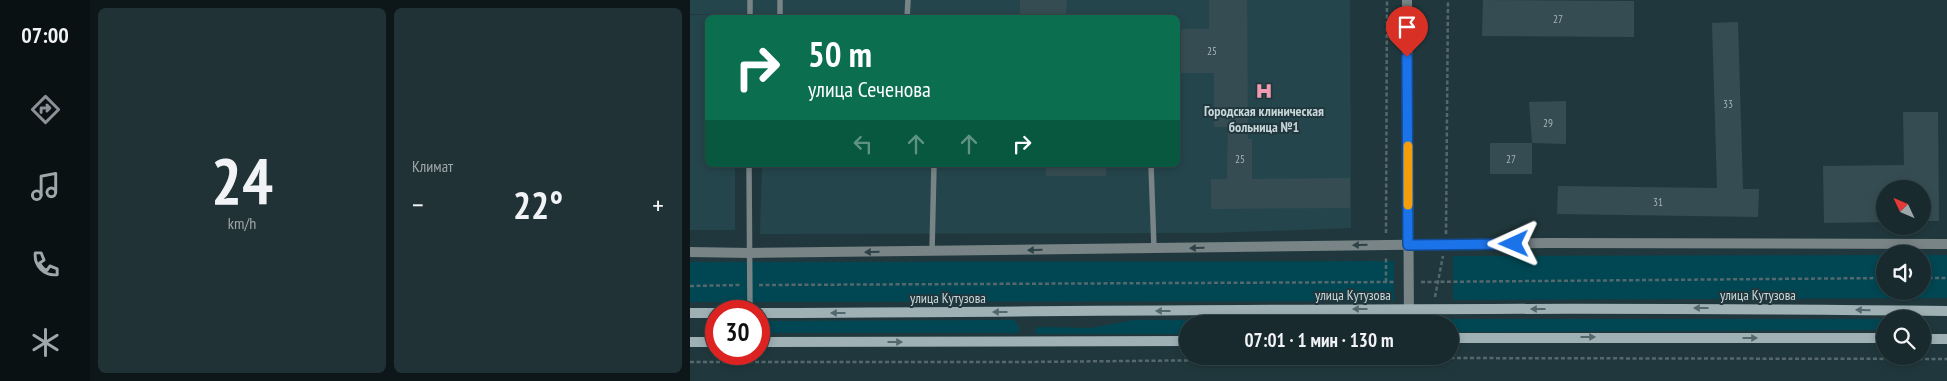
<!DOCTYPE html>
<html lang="ru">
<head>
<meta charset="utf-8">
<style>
	body { margin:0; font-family:"PT Sans Narrow",sans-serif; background:#213236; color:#f1f3f6; height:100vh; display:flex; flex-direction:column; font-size:19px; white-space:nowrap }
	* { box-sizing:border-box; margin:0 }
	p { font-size:16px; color:#9fa7aa }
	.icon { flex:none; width:28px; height:28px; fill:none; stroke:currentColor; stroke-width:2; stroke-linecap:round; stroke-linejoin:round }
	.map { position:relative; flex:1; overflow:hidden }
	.drawer { display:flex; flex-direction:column; gap:8px; padding:8px; background:#0d1719; width:600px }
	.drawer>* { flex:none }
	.guide { position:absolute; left:15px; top:15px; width:475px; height:152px; border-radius:8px; box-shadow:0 2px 8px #0003,0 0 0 1px #36464a; background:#0b6e4f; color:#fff; overflow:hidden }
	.needle { width:32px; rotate:314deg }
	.buttons { position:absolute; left:1186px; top:180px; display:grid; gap:10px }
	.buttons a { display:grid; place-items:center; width:55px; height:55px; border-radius:50%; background:#182a2e; box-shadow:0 2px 8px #0003,0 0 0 1px #36464a; font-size:25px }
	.speed { position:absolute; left:15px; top:300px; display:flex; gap:10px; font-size:25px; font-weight:700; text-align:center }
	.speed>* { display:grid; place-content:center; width:65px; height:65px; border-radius:50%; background:#182a2e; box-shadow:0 2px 8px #0003,0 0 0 1px #36464a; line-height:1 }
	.speed .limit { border:8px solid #d22; background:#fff; color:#111 }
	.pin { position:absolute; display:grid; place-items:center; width:42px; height:42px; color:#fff; margin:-51px -21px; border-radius:50% 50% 50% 0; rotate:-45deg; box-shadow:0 0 5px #0007 }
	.pin .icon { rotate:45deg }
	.me { position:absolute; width:55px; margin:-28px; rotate:269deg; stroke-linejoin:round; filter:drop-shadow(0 0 4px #0008) }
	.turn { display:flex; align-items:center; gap:18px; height:105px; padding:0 20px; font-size:22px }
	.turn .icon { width:65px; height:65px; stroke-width:2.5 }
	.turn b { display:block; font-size:35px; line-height:42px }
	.lanes { display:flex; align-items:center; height:48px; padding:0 20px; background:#0003; justify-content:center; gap:25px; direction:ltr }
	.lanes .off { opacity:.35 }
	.big { font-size:38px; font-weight:600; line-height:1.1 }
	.drawer .card { flex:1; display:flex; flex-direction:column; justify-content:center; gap:8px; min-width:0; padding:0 18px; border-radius:8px; background:#213236 }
	.drawer .dial { align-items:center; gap:0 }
	.dial b { font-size:65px; line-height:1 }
	.heat { display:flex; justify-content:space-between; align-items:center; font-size:28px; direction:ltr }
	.drawer .tiles { flex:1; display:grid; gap:8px; grid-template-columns:repeat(2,1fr) }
	.trip { position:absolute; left:489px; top:315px; width:280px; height:50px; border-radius:25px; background:#182a2e; box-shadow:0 2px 8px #0003,0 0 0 1px #36464a; font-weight:600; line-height:50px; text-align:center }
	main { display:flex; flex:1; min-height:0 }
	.tab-bar { display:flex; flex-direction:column; width:90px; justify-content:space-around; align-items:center; background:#0a1112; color:#9fa7aa }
	.tab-bar .icon { width:35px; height:35px }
	.tab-bar .on { color:#8c9099 }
	.tab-bar b { font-size:22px; color:#f1f3f6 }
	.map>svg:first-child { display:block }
</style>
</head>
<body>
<main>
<nav class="tab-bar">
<b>07:00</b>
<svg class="icon on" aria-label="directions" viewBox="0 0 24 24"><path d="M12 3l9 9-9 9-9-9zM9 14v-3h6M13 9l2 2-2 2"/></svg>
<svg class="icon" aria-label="music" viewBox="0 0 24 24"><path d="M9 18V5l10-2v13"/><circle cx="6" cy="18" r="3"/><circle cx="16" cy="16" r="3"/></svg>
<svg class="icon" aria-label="phone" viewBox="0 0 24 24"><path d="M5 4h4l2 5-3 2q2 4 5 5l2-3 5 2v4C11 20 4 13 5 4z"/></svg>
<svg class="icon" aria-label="climate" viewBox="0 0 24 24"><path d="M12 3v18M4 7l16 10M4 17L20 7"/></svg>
</nav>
<section class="drawer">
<div class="tiles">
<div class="card dial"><b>24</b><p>km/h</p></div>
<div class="card"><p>Климат</p>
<div class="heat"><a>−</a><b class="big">22°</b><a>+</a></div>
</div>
</div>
</section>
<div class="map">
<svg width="1257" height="381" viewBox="0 0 1257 381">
	<rect width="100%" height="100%" fill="#20383d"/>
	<path fill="#25454c" d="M0 0H660L661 228 522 233 70 234 72 165H488V18H45L44 15V17L18 18V165H45V230H0V15L36 14H0Z"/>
	<g fill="#004753">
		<path d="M1195 255V291H1232L1233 255H1257V298L763 300V256Z"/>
		<path d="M704 261V301L0 302V262Z"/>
		<path d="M750 319H1195V329L1184 330 760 332V324H747L746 321Z"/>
		<path d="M324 320 329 326V333H69V322L71 321Z"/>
		<path d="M444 320 703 321 705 324H498L497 334H345L346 328 348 327 401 328Z"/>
	</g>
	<g fill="#354d52">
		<path d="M330 0H377L376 18H330Z"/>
		<path d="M519 0H557L558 139H562V179L660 178V208L521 209V179H537L538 127H524V73H488V29H519Z"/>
		<path d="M793 0 944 1V37L792 36Z"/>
		<path d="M1048 22 1053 189H1069L1068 217 867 214 868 186 1027 188 1022 23Z"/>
		<path d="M876 101V144L842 143 839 102Z"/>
		<path d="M1213 112H1248L1249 221H1232V189H1195V222L1134 223 1133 166 1214 165Z"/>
		<rect x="800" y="143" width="42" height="31"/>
		<rect x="356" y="165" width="60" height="11"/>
	</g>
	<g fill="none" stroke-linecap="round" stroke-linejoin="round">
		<g stroke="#54686d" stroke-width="2.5" stroke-dasharray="4 2.5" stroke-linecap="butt">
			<path d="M696 233 697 0"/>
			<path d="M756 234 758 0"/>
			<path d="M1232 278H1257"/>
			<path d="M696 282V256"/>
			<path d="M731 282 1195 278"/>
			<path d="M69 285 706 282"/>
			<path d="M0 286 51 285"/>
			<path d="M745 297 753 256"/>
			<path d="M0 362H334L741 358 1257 359"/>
		</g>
		<g stroke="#798486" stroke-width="5.5">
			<path d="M90 0V18"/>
			<path d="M60 18V0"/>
			<path d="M217 18 218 0"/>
			<path d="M59 165 60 311"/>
			<path d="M461 165 464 248"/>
			<path d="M242 251 244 165"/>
		</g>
		<g stroke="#798486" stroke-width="10">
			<path d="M717 0 719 324"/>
			<path d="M0 252 60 253 859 243 1257 244"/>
		</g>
		<g stroke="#9fb1b5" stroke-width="10">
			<path d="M0 313H26"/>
			<path d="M69 313C465 311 861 306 1257 311"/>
			<path d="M760 338H1195"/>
			<path d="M1232 339H1257"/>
			<path d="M0 342H26"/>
			<path d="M69 342 498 341"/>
		</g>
	</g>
	<defs><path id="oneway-solid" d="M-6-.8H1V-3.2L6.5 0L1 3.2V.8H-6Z" transform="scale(1.25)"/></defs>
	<g fill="#2d4348">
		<use href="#oneway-solid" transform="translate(670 245) rotate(179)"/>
		<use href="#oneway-solid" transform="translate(507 248) rotate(179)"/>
		<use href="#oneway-solid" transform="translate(345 250) rotate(179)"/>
		<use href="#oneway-solid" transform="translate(182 252) rotate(179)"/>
	</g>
	<g fill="#53686d">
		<use href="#oneway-solid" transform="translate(1011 308) rotate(180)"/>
		<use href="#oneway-solid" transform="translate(670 309) rotate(180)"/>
		<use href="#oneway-solid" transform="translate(848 309) rotate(-180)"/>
		<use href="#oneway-solid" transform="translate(1173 310) rotate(-179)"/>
		<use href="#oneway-solid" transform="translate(473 311) rotate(180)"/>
		<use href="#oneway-solid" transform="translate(310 312) rotate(180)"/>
		<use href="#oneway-solid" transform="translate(148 313) rotate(180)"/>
		<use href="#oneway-solid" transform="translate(898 337)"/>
		<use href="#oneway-solid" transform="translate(1060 338)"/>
		<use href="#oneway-solid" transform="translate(205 342)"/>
	</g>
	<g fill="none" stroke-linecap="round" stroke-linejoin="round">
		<g stroke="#114b97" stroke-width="12">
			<path id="route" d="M717 57 718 245 824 244"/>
		</g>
		<use href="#route" stroke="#1a73e8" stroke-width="9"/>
		<path stroke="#f59e0b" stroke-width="9" d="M718 146V205"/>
	</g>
	<defs>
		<g id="hospital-bare" transform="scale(1.35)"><path d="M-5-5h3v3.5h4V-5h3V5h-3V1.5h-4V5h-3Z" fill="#f19ab1" stroke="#20383d" stroke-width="2.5" paint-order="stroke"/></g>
	</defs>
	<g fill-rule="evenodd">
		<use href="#hospital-bare" x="574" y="91"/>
	</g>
	<g text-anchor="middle" stroke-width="4" stroke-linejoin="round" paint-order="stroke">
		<g font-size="11" fill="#a4b4b7">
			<text x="868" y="23">27</text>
			<text x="522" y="55">25</text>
			<text x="1038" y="108">33</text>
			<text x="858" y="127">29</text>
			<text x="550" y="163">25</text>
			<text x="821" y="163">27</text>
			<text x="968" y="206">31</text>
		</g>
		<g font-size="14" font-weight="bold" fill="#c9d6d9" stroke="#20383d">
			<text x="574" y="116">Городская клиническая<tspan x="574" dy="16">больница №1</tspan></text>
		</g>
		<g font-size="14" fill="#c9d6d9" stroke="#20383d">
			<text x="663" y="300">улица Кутузова</text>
			<text x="1068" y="300">улица Кутузова</text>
			<text x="258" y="303">улица Кутузова</text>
		</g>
	</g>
</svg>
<div class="buttons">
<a><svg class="needle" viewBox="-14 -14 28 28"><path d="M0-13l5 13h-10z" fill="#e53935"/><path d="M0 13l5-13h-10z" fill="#9fa7aa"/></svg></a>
<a><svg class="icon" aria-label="sound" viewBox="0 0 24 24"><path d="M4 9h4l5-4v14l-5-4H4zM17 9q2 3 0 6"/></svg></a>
<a><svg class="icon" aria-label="search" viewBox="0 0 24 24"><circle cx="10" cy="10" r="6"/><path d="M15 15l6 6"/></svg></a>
</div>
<div class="speed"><div class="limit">30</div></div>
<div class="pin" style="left:717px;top:57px;background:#d93025"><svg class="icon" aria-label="arrive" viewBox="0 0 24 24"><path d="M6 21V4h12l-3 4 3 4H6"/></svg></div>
<svg class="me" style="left:824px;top:244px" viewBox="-20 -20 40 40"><path d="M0-17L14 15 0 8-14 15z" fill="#1a73e8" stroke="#fff" stroke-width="4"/></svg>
<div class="trip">07:01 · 1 мин · 130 m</div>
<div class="guide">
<div class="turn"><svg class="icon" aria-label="right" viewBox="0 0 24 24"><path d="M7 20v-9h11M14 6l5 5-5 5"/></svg><div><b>50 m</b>улица Сеченова</div></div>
<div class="lanes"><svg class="icon off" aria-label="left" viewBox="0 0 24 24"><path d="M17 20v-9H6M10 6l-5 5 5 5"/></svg><svg class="icon off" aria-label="ahead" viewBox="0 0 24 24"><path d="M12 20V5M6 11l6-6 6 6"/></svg><svg class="icon off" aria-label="ahead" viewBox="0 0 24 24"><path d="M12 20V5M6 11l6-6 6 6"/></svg><svg class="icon" aria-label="right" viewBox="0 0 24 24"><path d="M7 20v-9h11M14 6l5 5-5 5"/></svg></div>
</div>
</div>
</main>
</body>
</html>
